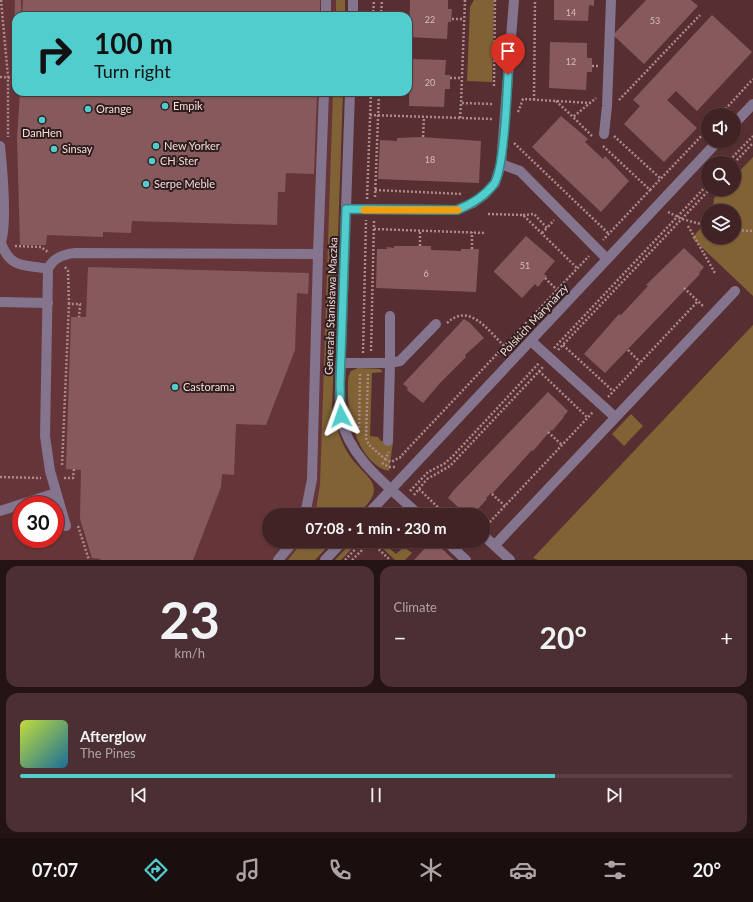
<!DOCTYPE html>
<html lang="en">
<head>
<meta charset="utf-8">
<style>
	body { margin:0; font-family:Lato,sans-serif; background:#4c2f32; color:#f1f3f6; height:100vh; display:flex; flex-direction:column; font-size:15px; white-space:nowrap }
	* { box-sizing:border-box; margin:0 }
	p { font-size:13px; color:#aea4a7 }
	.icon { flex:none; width:22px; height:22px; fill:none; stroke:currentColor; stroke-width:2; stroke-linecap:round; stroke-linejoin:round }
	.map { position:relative; height:560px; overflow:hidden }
	.panel { display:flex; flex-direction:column; gap:6px; padding:6px; background:#241315; flex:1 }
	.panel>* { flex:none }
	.hud { position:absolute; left:12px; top:12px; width:400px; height:84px; border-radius:12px; box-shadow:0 1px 3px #0004,0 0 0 1px #5a4043; background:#52cdce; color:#111; overflow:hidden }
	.buttons { position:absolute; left:701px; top:108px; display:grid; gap:8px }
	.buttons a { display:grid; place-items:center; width:40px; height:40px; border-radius:50%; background:#412326; box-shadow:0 1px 3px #0004,0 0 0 1px #5a4043; font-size:20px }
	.speed { position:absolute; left:12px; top:496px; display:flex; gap:8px; font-size:20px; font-weight:700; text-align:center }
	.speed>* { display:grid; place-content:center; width:52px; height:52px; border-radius:50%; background:#412326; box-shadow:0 1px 3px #0004,0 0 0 1px #5a4043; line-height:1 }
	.speed .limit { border:6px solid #d22; background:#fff; color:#111 }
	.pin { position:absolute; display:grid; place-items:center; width:34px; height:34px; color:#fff; margin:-41px -17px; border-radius:50% 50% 50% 0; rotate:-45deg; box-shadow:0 0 4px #0007 }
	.pin .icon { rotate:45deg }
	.me { position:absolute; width:44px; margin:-22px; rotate:356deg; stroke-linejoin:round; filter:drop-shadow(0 0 3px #0008) }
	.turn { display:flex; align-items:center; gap:14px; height:84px; padding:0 16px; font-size:18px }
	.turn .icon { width:52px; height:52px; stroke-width:2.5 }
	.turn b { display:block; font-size:28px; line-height:34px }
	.big { font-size:30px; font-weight:700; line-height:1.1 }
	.panel .tile { flex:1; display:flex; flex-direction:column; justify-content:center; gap:6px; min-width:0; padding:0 14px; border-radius:12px; background:#4c2f32 }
	.panel .dial { align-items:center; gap:0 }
	.dial b { font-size:52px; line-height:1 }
	.song { display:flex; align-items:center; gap:12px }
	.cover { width:48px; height:48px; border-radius:6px; background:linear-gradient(135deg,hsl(70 70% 55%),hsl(200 70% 35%)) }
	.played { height:4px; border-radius:2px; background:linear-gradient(90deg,#52cdce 75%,#5a4043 75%) }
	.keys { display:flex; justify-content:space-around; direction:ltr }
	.heat { display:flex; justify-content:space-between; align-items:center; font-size:22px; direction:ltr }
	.panel .tiles { flex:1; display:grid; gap:6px; grid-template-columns:1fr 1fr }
	.tile:last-child { grid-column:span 2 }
	.trip { position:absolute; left:262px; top:508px; width:228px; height:40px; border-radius:20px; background:#412326; box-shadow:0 1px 3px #0004,0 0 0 1px #5a4043; font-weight:700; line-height:40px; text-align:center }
	.tab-bar { display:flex; height:64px; justify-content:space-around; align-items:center; background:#1a0e0f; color:#aea4a7 }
	.tab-bar .icon { width:28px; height:28px }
	.tab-bar .on { color:#52cdce }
	.tab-bar b { font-size:18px; color:#f1f3f6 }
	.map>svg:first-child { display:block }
</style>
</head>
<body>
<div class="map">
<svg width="753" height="560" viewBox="0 0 753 560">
	<rect width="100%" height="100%" fill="#572f32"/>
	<path fill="#653539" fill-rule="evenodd" d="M0 0H341V16H16V92H339L326 515H269V541H314L296 560H0ZM21 505H55V539H21Z"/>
	<g fill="#806235">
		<rect x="336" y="0" width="9" height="16"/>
		<path d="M474 0H494L492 82 467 81 470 7Z"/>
		<path d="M333 92H343L332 409C337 431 343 451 359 467 365 474 374 480 374 490 373 501 363 508 357 515H315L320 485Z"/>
		<path d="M753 157V296L692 238 708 220V237H734V211H713L714 198 723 189H734V177Z"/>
		<path d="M753 325V560H538L533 558Z"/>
		<path d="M358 368 380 369 383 372 372 373 370 436 378 437 381 441 393 442 389 471C360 465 347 417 348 392 348 385 347 377 351 371Z"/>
		<path d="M631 414 643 426 624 446 612 434Z"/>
		<path d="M303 541H333L315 560H288Z"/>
		<path d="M353 541H359L341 560H335Z"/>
		<path d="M377 541H398L390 549 396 554 404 547 412 553 405 560H395L376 542Z"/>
	</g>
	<g fill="#865a5c">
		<path d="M15 0H21V16H16V59H13Z"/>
		<path d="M23 0H320V16H22Z"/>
		<path d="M410 0H448V9H452L451 22H448L447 39 409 37Z"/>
		<path d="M554 0H594V6L589 5 588 21 554 20Z"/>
		<path d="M646 0H691L698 6 644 64 613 35Z"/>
		<path d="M712 15 752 52 697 111 676 91 667 100 697 128 664 162 624 124 640 106 633 100Z"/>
		<path d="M550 42 587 43V58H592V72H587L586 90 549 88Z"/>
		<path d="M410 59 446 60 445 75H450V89H445L444 107 409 106Z"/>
		<path d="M20 92H317L314 174 286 173 285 192H278L277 225 132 221 131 233 103 232V237L47 235 46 245H20L17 138Z"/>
		<path d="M561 116 588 139 585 142 603 159 605 156 629 181 601 212 532 147Z"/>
		<path d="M420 137 481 141 479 183 378 179 380 140 397 141V138Z"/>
		<path d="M526 236 555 261 544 274 547 276 545 278 538 287 535 284 522 298 494 272V271Z"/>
		<path d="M394 246H431V250L461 251V249H479L476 292 376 288 377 249H387V247L394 248Z"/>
		<path d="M684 248 704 267 699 273 700 274 605 373 584 354 619 314 621 315 648 286 646 285Z"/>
		<path d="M88 267 309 273 308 294 297 293 295 350 266 425 236 424 234 475 222 474 221 487 193 560H100L101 559 92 558 80 519 81 470 66 469 71 317H86Z"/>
		<path d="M464 319 470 323 484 338 465 355 466 357 440 383 423 403 407 390 408 388 403 384Z"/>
		<path d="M548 392 568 411 563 417H564L552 431 551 430 533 451 532 450 492 494 491 493 486 498 487 499 475 512 474 511 470 515H467L448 498 453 491Z"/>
		<path d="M432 541H434L454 560H414Z"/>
	</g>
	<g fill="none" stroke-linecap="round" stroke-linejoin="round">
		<g stroke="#ab8a8c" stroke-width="2.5" stroke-dasharray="2 2" stroke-linecap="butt">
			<path d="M1 0 8 77V137"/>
			<path d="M465 0 461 103 494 104"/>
			<path d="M373 16 374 0"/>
			<path d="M381 16 382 0"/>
			<path d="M452 19H464"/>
			<path d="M592 66H598"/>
			<path d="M0 77 16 78"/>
			<path d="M450 78H462"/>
			<path d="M494 86 495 0"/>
			<path d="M534 100 535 0"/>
			<path d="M619 100 700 15"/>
			<path d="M556 101 573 117"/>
			<path d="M518 112 523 99 590 103"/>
			<path d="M370 115 492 119"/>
			<path d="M720 115 753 79"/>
			<path d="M460 118 461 103"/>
			<path d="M592 136 573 117 596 98"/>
			<path d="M614 136 661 179"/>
			<path d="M423 137 424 117"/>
			<path d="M514 143 609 234"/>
			<path d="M603 146 650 190 603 240"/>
			<path d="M727 163 753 136"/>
			<path d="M734 163 753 143"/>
			<path d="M375 190 462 194"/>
			<path d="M650 190 708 129"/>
			<path d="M375 197 379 92"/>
			<path d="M367 199 371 92"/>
			<path d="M668 212 682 219 708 226"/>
			<path d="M488 214 523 215 577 268"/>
			<path d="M523 215 534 214 547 228 554 220"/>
			<path d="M688 226 715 273"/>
			<path d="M374 229 486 233"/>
			<path d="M734 230 753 231"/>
			<path d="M542 233 547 228"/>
			<path d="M15 246 41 247 48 252"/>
			<path d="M420 246V230"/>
			<path d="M472 249V232"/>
			<path d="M65 267 68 271 69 304"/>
			<path d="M545 278 557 290"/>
			<path d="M684 288 704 307"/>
			<path d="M447 323C469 302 488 330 504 346"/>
			<path d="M563 345 613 391"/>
			<path d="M554 348 708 184"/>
			<path d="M558 350 710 189"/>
			<path d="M628 350 640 362"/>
			<path d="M371 351 374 220"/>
			<path d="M363 353 366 220"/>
			<path d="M539 371 588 418"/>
			<path d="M368 374 366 438 369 445 385 459 389 452"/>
			<path d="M608 397 698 301"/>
			<path d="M359 432 360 373"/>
			<path d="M548 432 562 445"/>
			<path d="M402 455 589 256"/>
			<path d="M385 459 391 462 403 456"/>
			<path d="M382 463 389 467H395"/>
			<path d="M62 465 69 304H80L79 317"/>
			<path d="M0 477 41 478"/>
			<path d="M64 478H73L74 469"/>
			<path d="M427 479 450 466 544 366"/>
			<path d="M419 489 446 515"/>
			<path d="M410 491 428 472 444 464 452 457 539 363"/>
			<path d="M492 494 505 506"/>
			<path d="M414 495 427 479"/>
			<path d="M387 515 394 508"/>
			<path d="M487 525 593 412"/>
			<path d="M78 526 89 560"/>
			<path d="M370 541 390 560"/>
			<path d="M345 560 363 541"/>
			<path d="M352 560 370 542"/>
		</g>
		<g stroke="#85748d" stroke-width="10">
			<path d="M326 16V0"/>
			<path d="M353 16V0"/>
			<path d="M350 92 340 384C340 395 339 407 341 418 350 460 390 487 419 515"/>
			<path d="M734 124 753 104"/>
			<path d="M604 134 607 106 611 0"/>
			<path d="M0 146C2 166 8 228 0 244"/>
			<path d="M501 164 520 171 607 259"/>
			<path d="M346 209 457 210 473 203 484 195 495 183 501 164 514 0"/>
			<path d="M1 243C11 270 25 264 48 269"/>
			<path d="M0 302 48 303"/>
			<path d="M390 316V363L400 361 436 324"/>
			<path d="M531 341 615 417"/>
			<path d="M341 363H390L388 441"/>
			<path d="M0 511 56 493"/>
			<path d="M305 515 312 479 318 254"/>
			<path d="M367 515 718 141"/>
			<path d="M66 526 50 471 45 436 48 269C53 258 64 254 75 253L318 254 324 92"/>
			<path d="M483 535 510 560"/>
			<path d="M446 541 466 560"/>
			<path d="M495 545 735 291"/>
			<path d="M278 560 294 541"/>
			<path d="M325 560 343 541"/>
		</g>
	</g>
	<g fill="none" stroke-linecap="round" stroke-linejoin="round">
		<g stroke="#358586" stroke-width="10">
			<path id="route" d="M341 416 340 384 346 209 457 210C472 204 484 197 494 184 504 170 507 96 508 75"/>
		</g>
		<use href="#route" stroke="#52cdce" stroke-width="7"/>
		<path stroke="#f59e0b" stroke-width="7" d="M364 210H458"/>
	</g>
	<g fill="#52cdce" stroke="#301e1f" stroke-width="1.5">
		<circle cx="165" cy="106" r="4"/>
		<circle cx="88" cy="109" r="4"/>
		<circle cx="42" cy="120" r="4"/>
		<circle cx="156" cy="146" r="4"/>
		<circle cx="54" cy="149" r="4"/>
		<circle cx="152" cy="161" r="4"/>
		<circle cx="146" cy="184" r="4"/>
		<circle cx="175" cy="387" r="4"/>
	</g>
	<g text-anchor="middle" stroke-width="4" stroke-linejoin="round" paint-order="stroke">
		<g font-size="9" fill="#d9bbbc">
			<text x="571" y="16">14</text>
			<text x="430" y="23">22</text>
			<text x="655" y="24">53</text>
			<text x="571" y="65">12</text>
			<text x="430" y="86">20</text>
			<text x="430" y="163">18</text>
			<text x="525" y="269">51</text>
			<text x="426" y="277">6</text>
		</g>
		<g font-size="11" fill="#f5dbdc" stroke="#301e1f" text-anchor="start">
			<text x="173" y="110">Empik</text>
			<text x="96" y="113">Orange</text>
			<text x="42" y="137" text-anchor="middle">DanHen</text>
			<text x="164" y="150">New Yorker</text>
			<text x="62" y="153">Sinsay</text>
			<text x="160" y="165">CH Ster</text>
			<text x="154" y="188">Serpe Meble</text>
			<text x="183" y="391">Castorama</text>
		</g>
		<g font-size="11" fill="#f5dbdc" stroke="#301e1f">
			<text transform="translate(331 306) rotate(-88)" y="4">Generała Stanisława Maczka</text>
			<text transform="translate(534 320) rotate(-47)" y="4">Polskich Marynarzy</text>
		</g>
	</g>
</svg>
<div class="buttons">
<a><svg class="icon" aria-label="sound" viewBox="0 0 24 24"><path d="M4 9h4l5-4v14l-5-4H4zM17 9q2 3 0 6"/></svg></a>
<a><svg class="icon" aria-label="search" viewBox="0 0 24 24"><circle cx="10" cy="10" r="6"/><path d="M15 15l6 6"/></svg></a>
<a><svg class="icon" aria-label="layers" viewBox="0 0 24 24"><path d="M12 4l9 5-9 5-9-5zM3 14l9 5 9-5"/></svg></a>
</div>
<div class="speed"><div class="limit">30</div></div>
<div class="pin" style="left:508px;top:75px;background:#d93025"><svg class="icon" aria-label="arrive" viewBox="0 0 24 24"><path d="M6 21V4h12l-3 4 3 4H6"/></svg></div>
<svg class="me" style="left:341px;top:416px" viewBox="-20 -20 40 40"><path d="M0-17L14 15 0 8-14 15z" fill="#52cdce" stroke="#fff" stroke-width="4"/></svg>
<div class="trip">07:08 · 1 min · 230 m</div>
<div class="hud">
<div class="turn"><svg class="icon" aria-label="right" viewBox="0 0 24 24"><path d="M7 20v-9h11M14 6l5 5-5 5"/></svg><div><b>100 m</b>Turn right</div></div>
</div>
</div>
<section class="panel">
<div class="tiles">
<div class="tile dial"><b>23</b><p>km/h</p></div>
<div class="tile"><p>Climate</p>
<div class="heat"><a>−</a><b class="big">20°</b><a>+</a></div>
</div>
<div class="tile">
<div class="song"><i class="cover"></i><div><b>Afterglow</b><p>The Pines</p></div></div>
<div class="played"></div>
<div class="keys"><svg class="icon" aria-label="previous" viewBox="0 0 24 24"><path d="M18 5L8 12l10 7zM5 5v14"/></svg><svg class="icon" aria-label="pause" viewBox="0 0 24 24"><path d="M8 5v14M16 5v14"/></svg><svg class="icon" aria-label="next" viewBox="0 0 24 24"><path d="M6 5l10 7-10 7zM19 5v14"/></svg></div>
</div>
</div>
</section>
<nav class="tab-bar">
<b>07:07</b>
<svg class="icon on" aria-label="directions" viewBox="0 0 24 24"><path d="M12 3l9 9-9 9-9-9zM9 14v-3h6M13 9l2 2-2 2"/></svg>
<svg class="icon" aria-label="music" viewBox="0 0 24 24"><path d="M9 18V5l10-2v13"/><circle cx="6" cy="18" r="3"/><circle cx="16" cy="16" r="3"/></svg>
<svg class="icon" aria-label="phone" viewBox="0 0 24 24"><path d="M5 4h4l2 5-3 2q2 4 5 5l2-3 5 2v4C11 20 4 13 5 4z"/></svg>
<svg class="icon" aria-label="climate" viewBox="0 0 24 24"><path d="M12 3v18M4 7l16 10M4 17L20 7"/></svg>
<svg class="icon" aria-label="car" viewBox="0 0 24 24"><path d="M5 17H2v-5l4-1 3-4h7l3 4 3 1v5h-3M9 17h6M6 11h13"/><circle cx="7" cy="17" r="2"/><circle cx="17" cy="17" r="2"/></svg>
<svg class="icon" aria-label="filters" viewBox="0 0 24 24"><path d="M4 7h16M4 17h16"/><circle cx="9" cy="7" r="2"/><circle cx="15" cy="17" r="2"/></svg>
<b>20°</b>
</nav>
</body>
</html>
